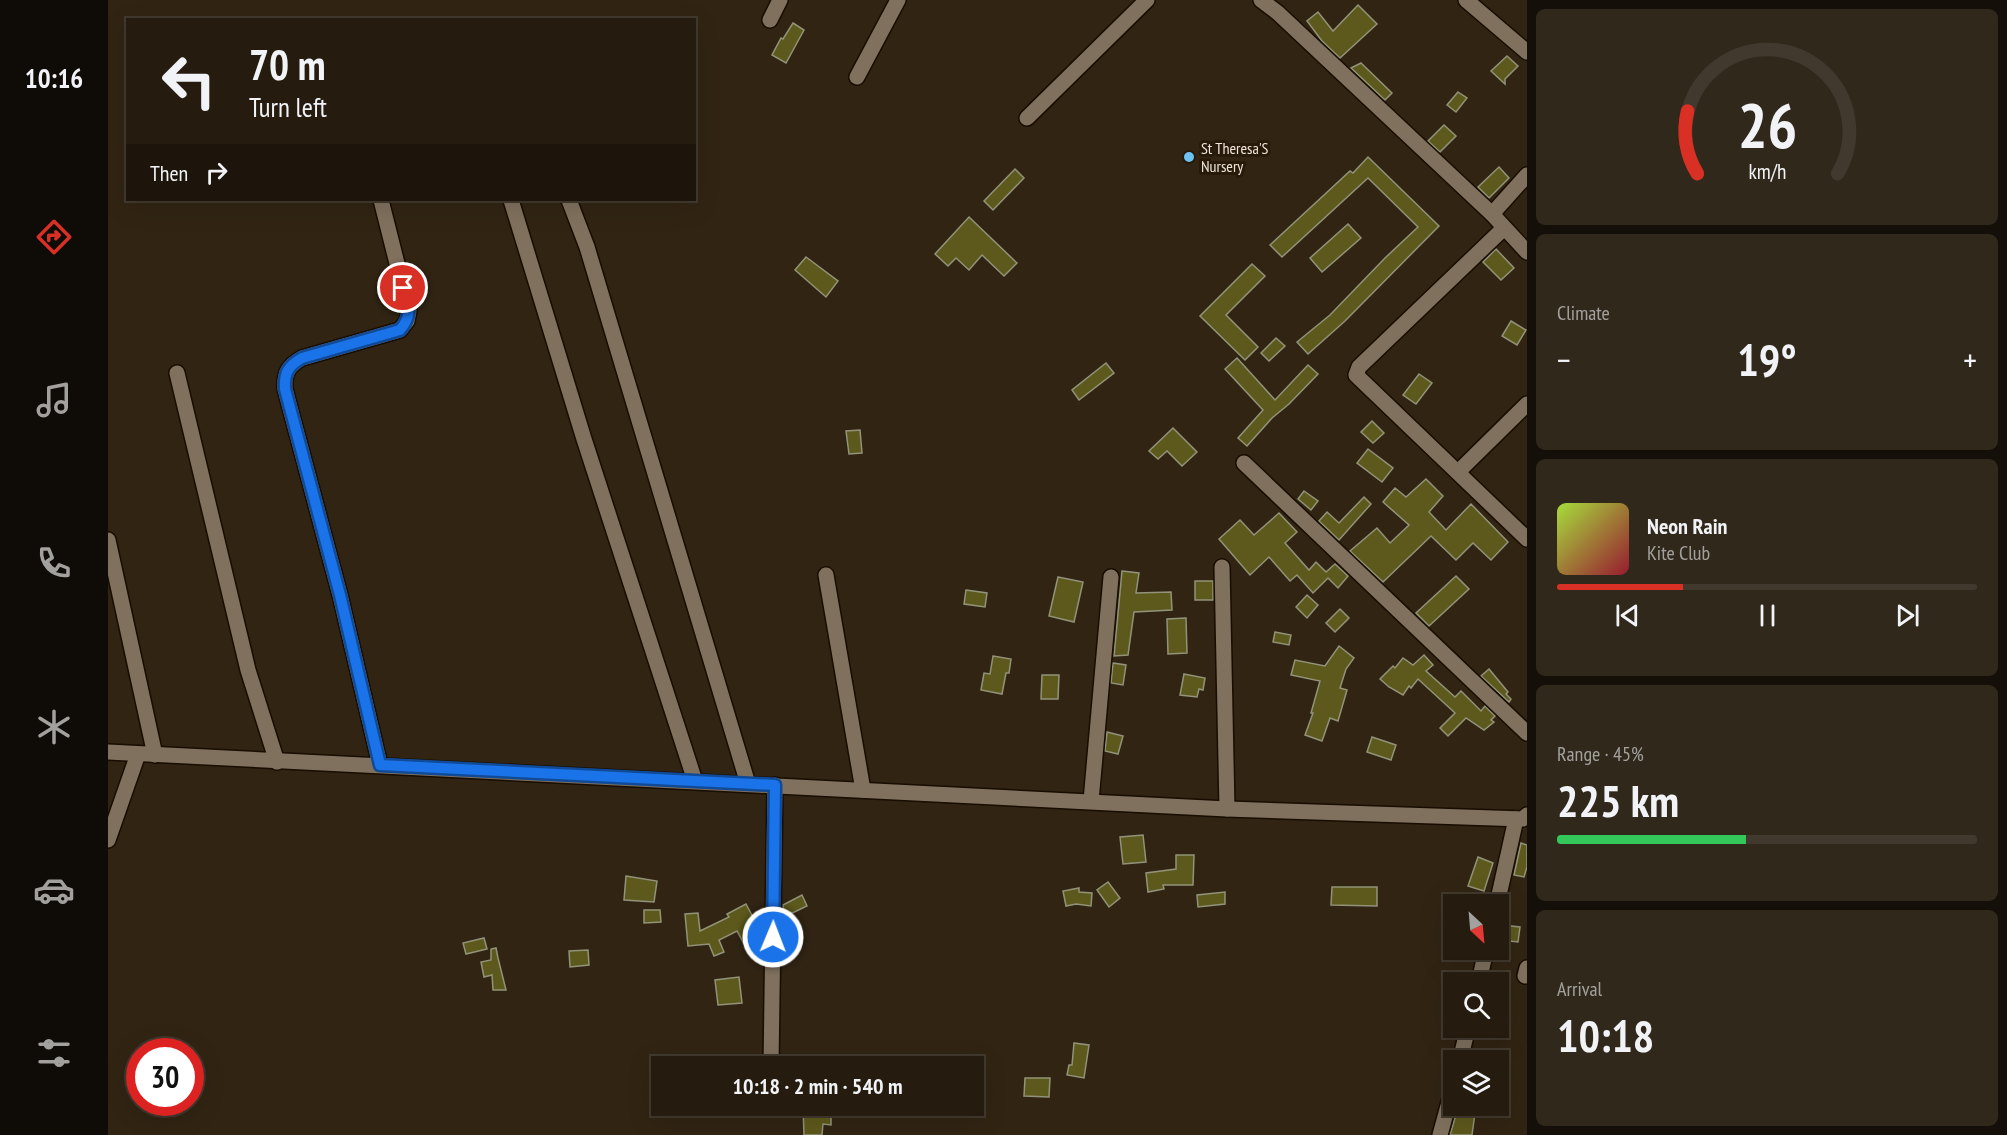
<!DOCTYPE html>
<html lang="en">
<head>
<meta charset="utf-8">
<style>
	body { margin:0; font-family:"PT Sans Narrow",sans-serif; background:#31281c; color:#f1f3f6; height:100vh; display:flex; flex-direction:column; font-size:22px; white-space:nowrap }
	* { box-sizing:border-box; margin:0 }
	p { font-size:20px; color:#a3a19e }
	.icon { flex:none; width:33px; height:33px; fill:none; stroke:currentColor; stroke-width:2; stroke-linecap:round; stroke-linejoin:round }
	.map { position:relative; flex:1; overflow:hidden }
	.sheet { display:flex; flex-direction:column; gap:9px; padding:9px; background:#140f08; width:480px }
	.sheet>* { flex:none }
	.guide { position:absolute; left:18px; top:18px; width:570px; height:183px; border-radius:0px; box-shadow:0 6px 24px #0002,0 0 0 2px #42392e; background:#251b0e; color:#f1f3f6; overflow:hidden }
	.needle { width:39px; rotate:154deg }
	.fabs { position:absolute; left:1335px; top:894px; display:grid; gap:12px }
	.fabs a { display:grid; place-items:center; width:66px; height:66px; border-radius:0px; background:#251b0e; box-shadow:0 6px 24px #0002,0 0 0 2px #42392e; font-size:30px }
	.speed { position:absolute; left:18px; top:1038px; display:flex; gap:12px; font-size:30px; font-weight:700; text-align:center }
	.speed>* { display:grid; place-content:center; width:78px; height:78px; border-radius:50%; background:#251b0e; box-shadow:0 6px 24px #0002,0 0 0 2px #42392e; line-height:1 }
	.speed .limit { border:9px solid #d22; background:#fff; color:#111 }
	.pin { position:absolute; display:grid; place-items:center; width:51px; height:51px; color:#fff; margin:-26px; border:3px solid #fff; border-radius:50%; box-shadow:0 2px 6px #0007 }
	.me { position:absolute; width:66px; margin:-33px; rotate:1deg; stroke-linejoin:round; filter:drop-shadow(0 0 4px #0008) }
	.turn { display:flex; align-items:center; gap:21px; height:126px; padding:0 24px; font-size:27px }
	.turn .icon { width:78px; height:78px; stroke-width:2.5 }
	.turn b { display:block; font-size:42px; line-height:51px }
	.then { display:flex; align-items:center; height:57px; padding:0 24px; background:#0003; gap:12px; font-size:22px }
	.big { font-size:45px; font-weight:600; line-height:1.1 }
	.sheet .widget { flex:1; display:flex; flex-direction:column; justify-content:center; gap:9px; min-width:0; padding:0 21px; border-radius:9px; background:#31281c }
	.sheet .dial { align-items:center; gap:0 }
	.dial svg { height:156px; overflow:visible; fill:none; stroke:#42392e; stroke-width:7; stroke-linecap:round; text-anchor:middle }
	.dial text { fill:#f1f3f6; stroke:none }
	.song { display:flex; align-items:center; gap:18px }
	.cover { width:72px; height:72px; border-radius:9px; background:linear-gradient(135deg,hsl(80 70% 55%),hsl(350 70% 35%)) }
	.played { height:6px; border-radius:3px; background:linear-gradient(90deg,#d93025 30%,#42392e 30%) }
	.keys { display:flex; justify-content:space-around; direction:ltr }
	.heat { display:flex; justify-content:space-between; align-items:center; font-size:33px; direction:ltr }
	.charge { height:9px; border-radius:4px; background:linear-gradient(90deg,#34c759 45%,#42392e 0) }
	.trip { position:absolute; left:543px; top:1056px; width:333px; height:60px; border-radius:0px; background:#251b0e; box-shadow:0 6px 24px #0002,0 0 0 2px #42392e; font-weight:600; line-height:60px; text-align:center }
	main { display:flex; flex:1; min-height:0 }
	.menu { display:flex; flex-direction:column; width:108px; justify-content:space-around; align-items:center; background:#0f0b06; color:#a3a19e }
	.menu .icon { width:42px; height:42px }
	.menu .current { color:#d93025 }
	.menu b { font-size:27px; color:#f1f3f6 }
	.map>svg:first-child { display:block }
</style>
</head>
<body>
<main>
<nav class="menu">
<b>10:16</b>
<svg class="icon current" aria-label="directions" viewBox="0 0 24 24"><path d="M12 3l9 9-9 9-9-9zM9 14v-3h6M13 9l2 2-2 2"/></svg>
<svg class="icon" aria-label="music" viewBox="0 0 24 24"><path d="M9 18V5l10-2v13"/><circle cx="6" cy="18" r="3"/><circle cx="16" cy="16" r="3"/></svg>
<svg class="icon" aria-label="phone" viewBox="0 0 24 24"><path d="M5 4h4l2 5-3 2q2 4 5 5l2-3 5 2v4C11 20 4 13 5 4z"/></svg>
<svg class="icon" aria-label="climate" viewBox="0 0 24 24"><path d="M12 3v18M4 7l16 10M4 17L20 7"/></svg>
<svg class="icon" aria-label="car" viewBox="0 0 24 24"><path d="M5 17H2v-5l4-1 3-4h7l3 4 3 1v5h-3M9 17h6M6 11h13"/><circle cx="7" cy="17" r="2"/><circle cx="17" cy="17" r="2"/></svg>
<svg class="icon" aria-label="filters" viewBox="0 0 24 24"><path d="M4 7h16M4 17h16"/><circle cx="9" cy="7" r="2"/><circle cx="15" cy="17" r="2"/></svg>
</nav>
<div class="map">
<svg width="1419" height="1135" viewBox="0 0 1419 1135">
	<rect width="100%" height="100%" fill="#312413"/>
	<g fill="#5d591c" stroke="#93927a" stroke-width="1.5">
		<path d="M1250 5 1269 24 1232 58 1214 41 1199 21 1210 12 1225 31Z"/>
		<path d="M685 23 696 30 678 63 664 55 673 38 675 39Z"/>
		<path d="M1399 56 1410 66 1397 79V84L1383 71Z"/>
		<path d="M1253 63 1284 93 1277 100 1243 68Z"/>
		<path d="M1350 92 1359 98 1348 112 1339 105Z"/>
		<path d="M1336 125 1348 136 1332 152 1320 141Z"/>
		<path d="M1260 157 1331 226 1237 321 1200 354 1189 342 1222 315 1277 258 1310 227 1260 178 1174 257 1162 245 1242 171 1245 173Z"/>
		<path d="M1391 167 1401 178 1381 198 1370 187Z"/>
		<path d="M907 169 916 178 885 210 876 201Z"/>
		<path d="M861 217 909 263 896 276 874 255 861 270 848 258 840 266 827 254Z"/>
		<path d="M1240 224 1253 238 1214 272 1202 258Z"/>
		<path d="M1388 249 1406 268 1393 280 1375 262Z"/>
		<path d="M698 257 730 281 718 297 687 270Z"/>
		<path d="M1144 264 1157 276 1118 315 1150 347 1137 360 1092 316Z"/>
		<path d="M1403 321 1418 330 1409 345 1394 336Z"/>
		<path d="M1168 338 1177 346 1161 361 1153 353Z"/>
		<path d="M1129 358 1167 400 1200 365 1210 374 1181 404 1164 418 1139 446 1130 438 1155 410 1117 369Z"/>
		<path d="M998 363 1006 373 971 400 964 390Z"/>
		<path d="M1311 374 1324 383 1308 404 1295 395Z"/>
		<path d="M1264 421 1276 433 1265 443 1253 432Z"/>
		<path d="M1065 428 1089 452 1074 466 1059 451 1050 459 1041 451Z"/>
		<path d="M752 430 754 453 741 454 738 431Z"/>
		<path d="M1260 449 1285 468 1274 482 1249 463Z"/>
		<path d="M1318 479 1335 496 1321 512 1338 530 1363 504 1400 542 1383 560 1365 543 1348 560 1323 536 1275 582 1242 551 1269 528 1282 543 1301 525 1275 502 1287 488 1298 497Z"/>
		<path d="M1196 491 1210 501 1203 510 1190 499Z"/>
		<path d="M1256 497 1263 504 1231 540 1211 521 1219 512 1231 523Z"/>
		<path d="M1171 513 1189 532 1177 543 1201 570 1208 562 1218 572 1227 564 1240 576 1230 588 1220 578 1205 593 1189 575 1182 581 1161 557 1142 575 1111 539 1132 520 1146 535Z"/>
		<path d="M1014 571 1031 573 1028 593 1063 592 1064 610 1026 612 1020 655 1006 656Z"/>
		<path d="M1348 576 1361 589 1321 626 1308 613Z"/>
		<path d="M950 577 975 582 966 622 941 616Z"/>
		<rect x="1087" y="581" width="18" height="19"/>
		<path d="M858 590 879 593 877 607 856 604Z"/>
		<path d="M1199 595 1210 605 1199 618 1188 607Z"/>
		<path d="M1232 609 1241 618 1227 632 1218 623Z"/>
		<path d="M1078 618 1079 653 1060 654 1059 619Z"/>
		<path d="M1167 632 1183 635 1181 645 1165 642Z"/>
		<path d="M1231 646 1246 658 1238 669 1232 688 1239 690 1230 721 1222 718 1214 741 1197 735 1205 713H1203L1212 681 1183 675 1187 660 1217 666Z"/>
		<path d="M1316 655 1325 665 1318 671 1347 697 1353 691 1373 711 1377 706 1387 716 1383 720 1386 722 1376 730 1358 718 1340 736 1332 728 1347 713 1310 679 1303 688 1301 686 1295 695 1281 687 1272 679 1285 666 1287 668 1295 658 1305 665Z"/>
		<path d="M885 656 903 659 901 673H898L894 694 873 690 876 673 882 674Z"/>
		<path d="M1005 663 1018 665 1015 685 1003 683Z"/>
		<path d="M1381 669 1400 692 1398 694 1403 699 1401 702 1373 676Z"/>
		<path d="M1076 674 1097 678 1095 690 1091 689 1089 697 1072 695Z"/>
		<path d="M934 675H951L950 699H933Z"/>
		<path d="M999 732 1015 736 1010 754 997 751Z"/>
		<path d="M1264 737 1288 745 1283 760 1259 752Z"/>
		<path d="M1035 835 1038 862 1015 864 1012 837Z"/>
		<path d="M1413 843 1419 845V867L1416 877 1406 875Z"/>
		<path d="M1068 855H1086L1085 885H1055L1056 889 1040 892 1038 873 1068 869Z"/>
		<path d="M1370 857 1385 863 1376 891 1360 886Z"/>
		<path d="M518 876 549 881 546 902 516 900Z"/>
		<path d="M1000 882 1012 898 1001 907 989 890Z"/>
		<path d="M1224 887H1269V906L1223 905Z"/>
		<path d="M971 888V892L984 893 983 906 968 904 958 906 955 891Z"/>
		<path d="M1117 892V904L1090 907 1089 895Z"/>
		<path d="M694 895 699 906 676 917 675 905Z"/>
		<path d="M638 904 648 923 643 925 647 933 645 934 653 949 642 955 629 931 611 940 616 952 606 956 601 944 580 946 577 914 590 913 592 931 621 917 619 914Z"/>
		<path d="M536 910H552L553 922 536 923Z"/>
		<path d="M1394 925 1412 927 1410 942 1392 940Z"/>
		<path d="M376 938 379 949 358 954 355 943Z"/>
		<path d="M388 948 390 958 398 990H385L384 975 376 977 373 962 383 960V949Z"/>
		<path d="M480 950 481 965 462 967 461 951Z"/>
		<path d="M631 977 634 1003 610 1005 607 980Z"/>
		<path d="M966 1043 981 1045 976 1078 959 1075 961 1065H964Z"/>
		<path d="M917 1078H942L941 1097 916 1096Z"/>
		<path d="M695 1106H723V1125L715 1124 714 1135H696Z"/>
		<path d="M1349 1111 1367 1113 1364 1135H1342Z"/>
	</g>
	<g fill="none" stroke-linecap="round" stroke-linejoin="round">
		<g stroke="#180d01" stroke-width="18">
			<g id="minor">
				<path d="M1153 0 1170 13 1384 214 1419 252"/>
				<path d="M1358 0 1419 52"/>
				<path d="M662 20 672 0"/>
				<path d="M749 77 790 0"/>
				<path d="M919 118 1039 0"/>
				<path d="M403 200 476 439 587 781"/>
				<path d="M461 200 479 247 640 784"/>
				<path d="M1384 214 1419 175"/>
				<path d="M1395 229 1251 367 1248 375 1419 539"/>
				<path d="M69 373 140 670 169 762"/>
				<path d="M1136 463 1419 733"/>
				<path d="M1350 472 1419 404"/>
				<path d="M0 540 47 755"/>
				<path d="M1114 567 1119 809"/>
				<path d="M718 575 755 790"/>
				<path d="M0 752 1119 809 1415 819 1419 815"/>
				<path d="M272 765 232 595 177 389C176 373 180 366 194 358L292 330 299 321 301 311 273 200"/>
				<path d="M983 801 1003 577"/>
				<path d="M0 840 30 754"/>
				<path d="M1389 904 1408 819"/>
				<path d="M1417 976 1419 968"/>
				<path d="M1371 982 1378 950"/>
				<path d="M1352 1060 1360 1028"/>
				<path d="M663 1066 667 785"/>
				<path d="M1332 1135 1346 1084"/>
			</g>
		</g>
		<use href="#minor" stroke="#80715e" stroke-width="15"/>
	</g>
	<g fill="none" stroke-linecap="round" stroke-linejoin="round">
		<g stroke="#114b97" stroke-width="15">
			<path id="route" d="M295 288C300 307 305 315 292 330L194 358C180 366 176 373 177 389L232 595 272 765 667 785 665 937"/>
		</g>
		<use href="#route" stroke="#1a73e8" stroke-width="10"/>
	</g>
	<circle fill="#6dc2f3" stroke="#271a09" stroke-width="2" cx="1081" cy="157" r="6"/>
	<g text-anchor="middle" stroke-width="6" stroke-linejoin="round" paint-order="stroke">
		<g font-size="16" fill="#ede4da" stroke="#271a09" text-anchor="start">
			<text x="1093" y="154">St Theresa'S<tspan x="1093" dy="18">Nursery</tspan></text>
		</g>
	</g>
</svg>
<div class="fabs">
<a><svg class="needle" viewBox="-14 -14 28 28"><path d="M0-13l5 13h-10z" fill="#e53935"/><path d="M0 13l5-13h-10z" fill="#a3a19e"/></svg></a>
<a><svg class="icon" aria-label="search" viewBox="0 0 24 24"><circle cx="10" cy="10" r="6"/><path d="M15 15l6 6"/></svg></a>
<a><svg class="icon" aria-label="layers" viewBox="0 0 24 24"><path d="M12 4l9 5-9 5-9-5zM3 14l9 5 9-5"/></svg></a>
</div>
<div class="speed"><div class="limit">30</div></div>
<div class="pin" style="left:295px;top:288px;background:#d93025"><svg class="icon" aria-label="arrive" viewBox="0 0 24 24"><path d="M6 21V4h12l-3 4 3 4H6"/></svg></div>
<svg class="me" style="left:665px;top:937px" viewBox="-20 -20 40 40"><circle r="17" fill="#1a73e8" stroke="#fff" stroke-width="3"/><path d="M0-11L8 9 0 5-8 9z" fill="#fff"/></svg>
<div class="trip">10:18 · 2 min · 540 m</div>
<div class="guide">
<div class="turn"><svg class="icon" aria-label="left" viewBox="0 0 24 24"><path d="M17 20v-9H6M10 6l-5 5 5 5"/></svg><div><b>70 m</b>Turn left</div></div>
<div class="then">Then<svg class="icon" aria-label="right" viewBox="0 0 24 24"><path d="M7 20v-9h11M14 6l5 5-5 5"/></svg></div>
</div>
</div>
<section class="sheet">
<div class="widget dial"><svg viewBox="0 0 100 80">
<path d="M14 69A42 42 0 1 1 86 69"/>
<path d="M14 69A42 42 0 0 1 9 37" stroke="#d93025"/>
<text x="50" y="56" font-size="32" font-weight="700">26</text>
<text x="50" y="72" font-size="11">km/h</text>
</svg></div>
<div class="widget"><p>Climate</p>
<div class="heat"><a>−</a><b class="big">19°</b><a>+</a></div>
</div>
<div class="widget">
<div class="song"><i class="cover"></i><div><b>Neon Rain</b><p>Kite Club</p></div></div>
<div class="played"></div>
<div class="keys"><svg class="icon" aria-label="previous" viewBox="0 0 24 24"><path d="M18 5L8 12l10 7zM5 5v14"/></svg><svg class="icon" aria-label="pause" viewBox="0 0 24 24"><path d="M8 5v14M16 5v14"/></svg><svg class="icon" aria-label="next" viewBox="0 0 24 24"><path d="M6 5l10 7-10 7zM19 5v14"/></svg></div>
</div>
<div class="widget"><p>Range · 45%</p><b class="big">225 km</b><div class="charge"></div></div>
<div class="widget"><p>Arrival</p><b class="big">10:18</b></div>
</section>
</main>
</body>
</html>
